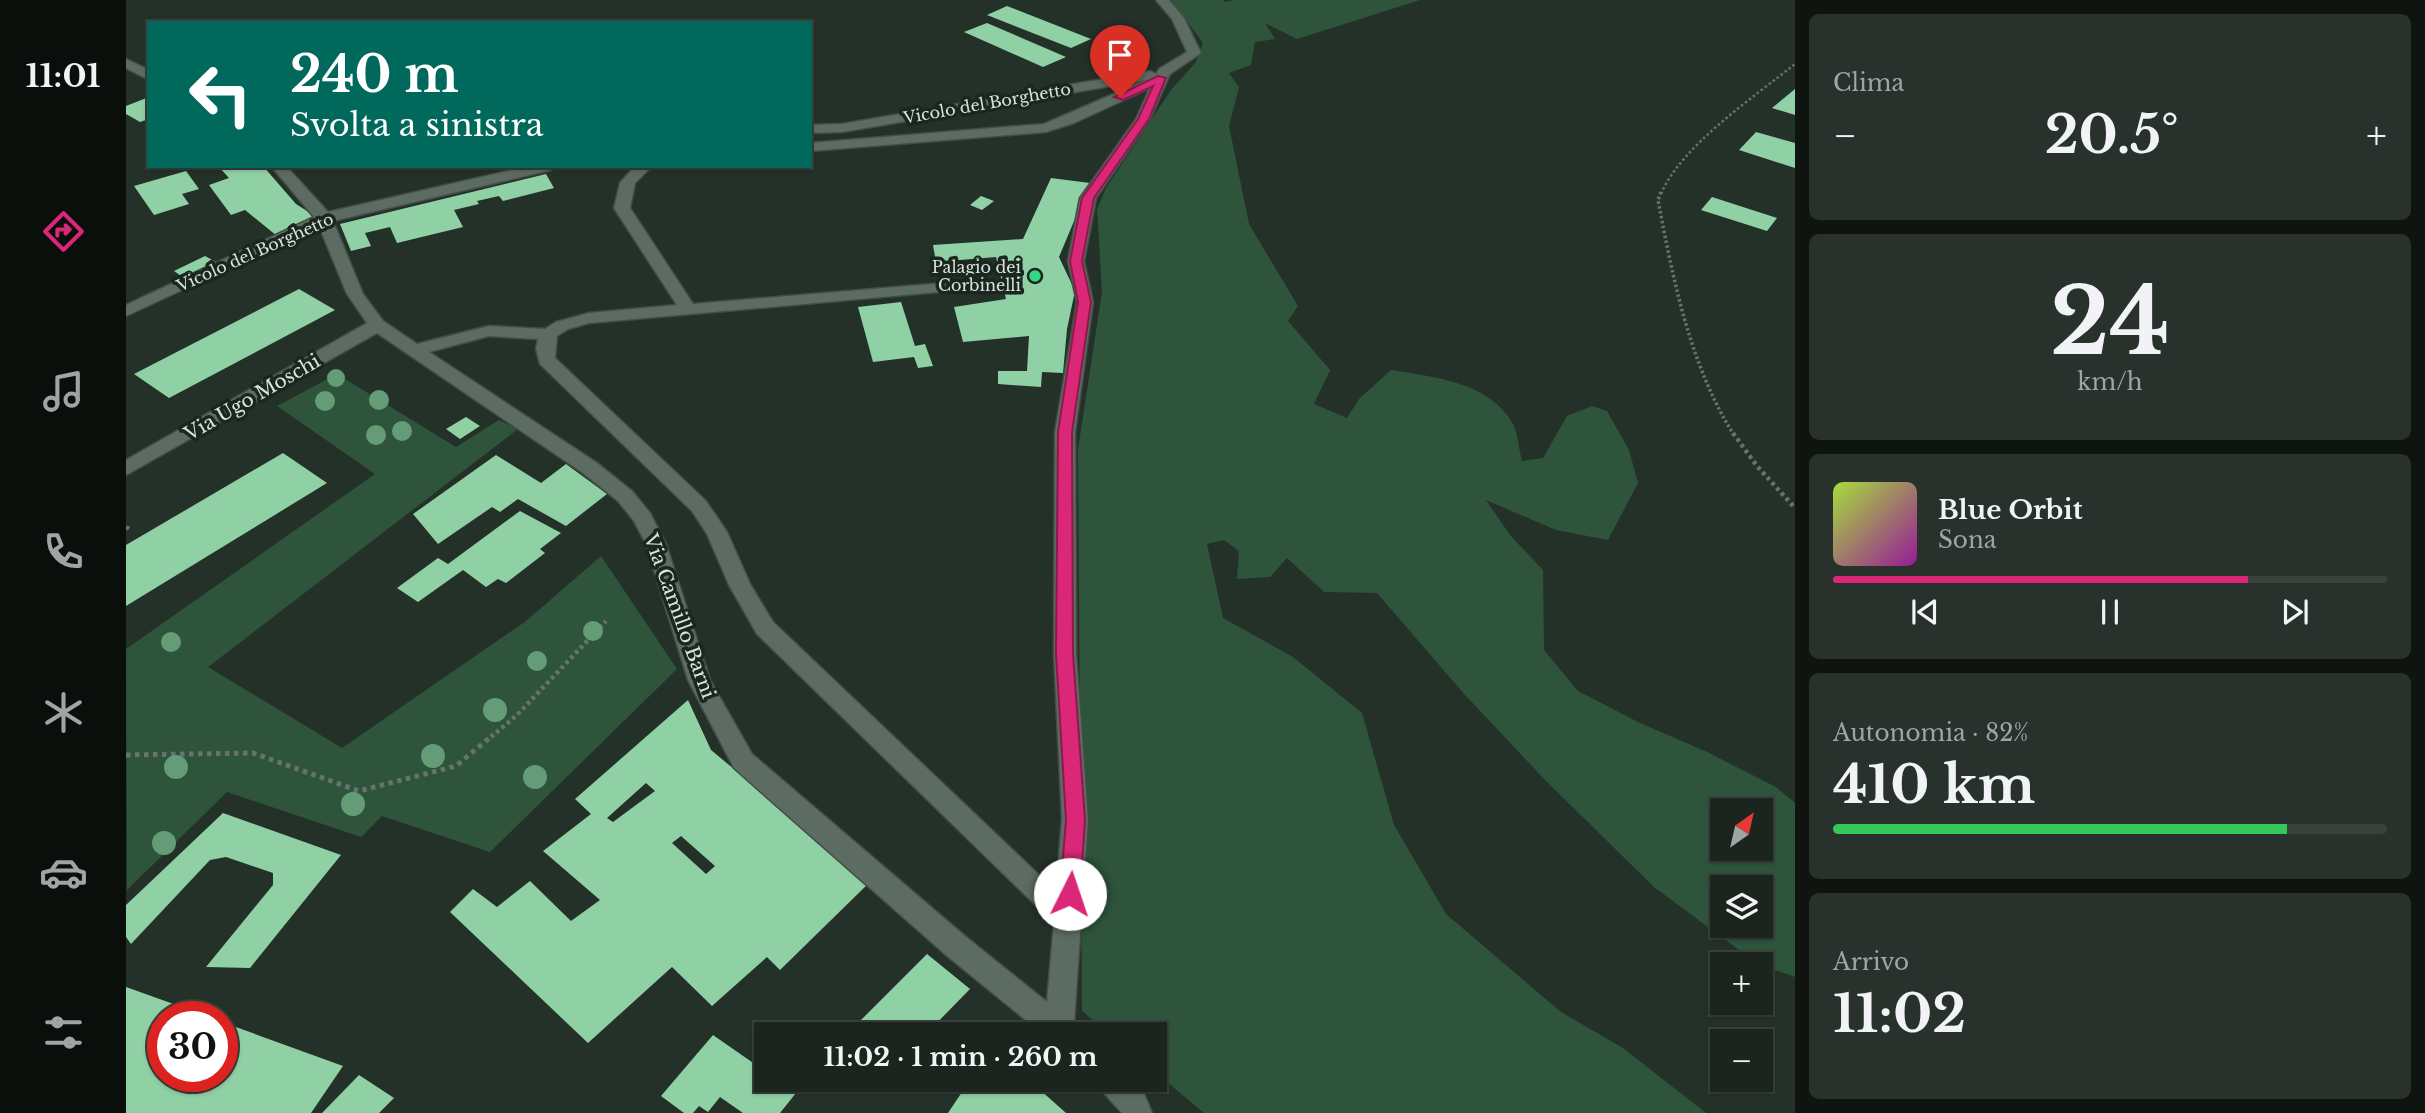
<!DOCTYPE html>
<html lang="it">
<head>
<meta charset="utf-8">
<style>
	body { margin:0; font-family:"Libre Baskerville",serif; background:#28312b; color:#f1f3f6; height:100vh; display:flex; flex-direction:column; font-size:26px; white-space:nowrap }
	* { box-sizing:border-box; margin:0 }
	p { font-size:23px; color:#a0a5a4 }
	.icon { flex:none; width:38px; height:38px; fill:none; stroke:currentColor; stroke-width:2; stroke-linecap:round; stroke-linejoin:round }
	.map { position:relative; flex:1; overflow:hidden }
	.side { display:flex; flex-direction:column; gap:14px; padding:14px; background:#0f1410; width:630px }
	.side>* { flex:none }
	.banner { position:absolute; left:21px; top:21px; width:665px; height:147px; border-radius:0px; box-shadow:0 2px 5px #0004,0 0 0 2px #39423c; background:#00695c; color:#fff; overflow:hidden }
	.needle { width:46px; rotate:34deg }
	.controls { position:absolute; left:1584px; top:798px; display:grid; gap:14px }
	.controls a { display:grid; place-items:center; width:63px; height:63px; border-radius:0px; background:#1b251e; box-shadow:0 2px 5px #0004,0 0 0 2px #39423c; font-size:35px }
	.speed { position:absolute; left:21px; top:1001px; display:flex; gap:14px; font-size:35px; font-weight:700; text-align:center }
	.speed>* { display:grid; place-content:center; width:91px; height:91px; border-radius:50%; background:#1b251e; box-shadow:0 2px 5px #0004,0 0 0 2px #39423c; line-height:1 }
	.speed .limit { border:10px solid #d22; background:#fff; color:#111 }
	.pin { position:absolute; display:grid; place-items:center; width:60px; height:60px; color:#fff; margin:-72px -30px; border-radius:50% 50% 50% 0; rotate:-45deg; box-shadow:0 0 7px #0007 }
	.pin .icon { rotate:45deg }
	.me { position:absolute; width:77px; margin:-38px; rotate:4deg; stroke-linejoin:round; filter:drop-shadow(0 0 5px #0008) }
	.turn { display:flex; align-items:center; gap:24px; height:147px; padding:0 28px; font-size:32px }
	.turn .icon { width:91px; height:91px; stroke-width:2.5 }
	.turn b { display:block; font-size:49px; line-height:60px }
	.big { font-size:52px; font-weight:700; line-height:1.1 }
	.side .tile { flex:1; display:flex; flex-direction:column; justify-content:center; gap:10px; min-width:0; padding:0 24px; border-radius:10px; background:#28312b }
	.side .dial { align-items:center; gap:0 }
	.dial b { font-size:91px; line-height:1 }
	.song { display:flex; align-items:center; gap:21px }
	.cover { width:84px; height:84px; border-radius:10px; background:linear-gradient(135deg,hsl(80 70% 55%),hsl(300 70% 35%)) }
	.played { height:7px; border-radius:4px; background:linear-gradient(90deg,#db2777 75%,#39423c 75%) }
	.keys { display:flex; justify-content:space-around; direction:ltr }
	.heat { display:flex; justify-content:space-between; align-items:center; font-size:38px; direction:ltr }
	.charge { height:10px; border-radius:5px; background:linear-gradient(90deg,#34c759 82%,#39423c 0) }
	.trip { position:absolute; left:628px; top:1022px; width:413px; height:70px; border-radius:0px; background:#1b251e; box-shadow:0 2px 5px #0004,0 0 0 2px #39423c; font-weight:700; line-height:70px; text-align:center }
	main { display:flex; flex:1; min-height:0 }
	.tabs { display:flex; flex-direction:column; width:126px; justify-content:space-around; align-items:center; background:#0b0f0c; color:#a0a5a4 }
	.tabs .icon { width:49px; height:49px }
	.tabs .selected { color:#db2777 }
	.tabs b { font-size:32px; color:#f1f3f6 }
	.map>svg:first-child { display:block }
</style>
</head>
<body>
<main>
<nav class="tabs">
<b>11:01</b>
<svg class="icon selected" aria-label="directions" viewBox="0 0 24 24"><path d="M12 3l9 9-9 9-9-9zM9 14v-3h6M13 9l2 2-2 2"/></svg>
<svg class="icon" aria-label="music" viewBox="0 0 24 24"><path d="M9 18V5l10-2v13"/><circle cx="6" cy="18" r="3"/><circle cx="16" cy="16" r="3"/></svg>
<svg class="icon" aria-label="phone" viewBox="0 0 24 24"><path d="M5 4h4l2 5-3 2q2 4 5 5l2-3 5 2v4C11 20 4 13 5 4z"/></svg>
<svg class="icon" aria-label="climate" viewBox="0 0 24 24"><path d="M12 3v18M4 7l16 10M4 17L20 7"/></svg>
<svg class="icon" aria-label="car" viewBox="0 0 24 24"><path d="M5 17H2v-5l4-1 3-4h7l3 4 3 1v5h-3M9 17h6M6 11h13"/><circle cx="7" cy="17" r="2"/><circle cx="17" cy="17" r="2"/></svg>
<svg class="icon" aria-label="filters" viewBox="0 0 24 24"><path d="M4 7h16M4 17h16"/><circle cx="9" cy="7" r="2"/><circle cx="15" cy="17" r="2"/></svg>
</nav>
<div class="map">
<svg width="1669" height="1113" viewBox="0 0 1669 1113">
	<rect width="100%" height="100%" fill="#243128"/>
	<g fill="#2e543c" fill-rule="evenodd">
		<path d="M1045 0H1097L1099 2 1107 0H1294L1171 39 1139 23 1149 39 1129 42 1125 65 1103 73 1113 87 1103 126 1123 224 1172 306 1162 321 1204 370 1188 404 1221 418 1233 399 1265 370C1308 377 1364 382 1387 424 1392 434 1393 450 1396 461L1417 458 1441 416 1466 406 1481 411 1503 450 1512 483 1482 540 1430 530 1360 500 1384 535 1417 570 1418 650 1452 691 1514 723 1581 752 1650 787 1669 803V977L1632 964 1528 887 1419 780 1339 695 1251 593 1198 592 1161 558 1144 577 1111 579 1113 551 1098 540 1081 544 1097 618 1167 657 1236 713 1268 825 1320 914 1435 1012 1497 1048 1580 1113H1078L1029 1072V1034H984L956 1011 952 449 976 292 971 209 980 188 1045 90 1070 62 1077 43ZM1596 810H1634V849H1596ZM1596 887H1634V926H1596Z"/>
		<path d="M211 374 330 447 373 420 392 429 82 667 216 748 400 621 475 556 551 669 364 852 256 816 235 837 101 792 1 890 0 649 249 474 151 406Z"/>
	</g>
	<g fill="#90d0a5" fill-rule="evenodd">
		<path d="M881 6 965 39 945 48 861 15Z"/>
		<path d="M861 23 940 57 917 67 838 32Z"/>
		<path d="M1669 89V115L1646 108Z"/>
		<path d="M23 97V119L14 122 0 114V106Z"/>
		<path d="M1630 132 1669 143V168L1613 150Z"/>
		<path d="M92 166H137L170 204 192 218 151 236 119 210 105 215 83 185 103 178Z"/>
		<path d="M60 171 73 189 56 194 63 204 28 215 8 186Z"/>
		<path d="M420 174 428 188 377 201 373 196 351 201 353 204 328 210 337 227 271 243 264 227 239 233 245 246 225 251 214 224Z"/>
		<path d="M925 178 964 183 933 257 949 291 941 329 937 373 916 372 915 387 872 384V371H901L903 336 837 342 828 307 880 299 870 257 810 262 807 245 897 239Z"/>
		<path d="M855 196 868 201 856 210 844 205Z"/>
		<path d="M1586 197 1651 218 1641 231 1575 210Z"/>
		<path d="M79 256 90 262 58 278 48 271Z"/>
		<path d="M173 289 209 310 43 398 8 374Z"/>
		<path d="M775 302 789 346 799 344 807 366 792 368 788 357 747 362 732 307Z"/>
		<path d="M340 417 354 426 334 439 320 429Z"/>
		<path d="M157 453 201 483 0 606V545Z"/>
		<path d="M370 455 415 483 440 464 481 494 440 526 392 499 374 512 366 507 312 544 287 514Z"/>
		<path d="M394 511 435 533 414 549 419 553 380 583 372 579 360 587 337 570 292 602 271 588 312 558 322 564Z"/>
		<path d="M562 700 585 750 744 882 654 970 641 957 586 1006 546 967 462 1043 324 912 347 889 371 907 404 881 445 921 474 900 417 851 465 814 449 799ZM520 783 529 791 487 822 481 818ZM555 836 589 866 580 874 546 843Z"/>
		<path d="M97 813 215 855 124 968 80 967 147 885V873L100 857 84 860 5 944 0 937V905Z"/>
		<path d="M801 954 844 989 800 1034H721Z"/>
		<path d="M0 987 81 1016 37 1017V1076H96V1022L217 1066 185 1113H0Z"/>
		<path d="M587 1035 640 1072V1080H651L670 1093 654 1113H617L594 1097 582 1112 573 1106 567 1113H558L535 1096Z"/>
		<path d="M233 1075 268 1098 253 1113H196Z"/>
		<path d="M844 1080H903L940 1113H822Z"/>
	</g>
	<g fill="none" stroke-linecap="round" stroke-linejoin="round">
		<g stroke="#424d46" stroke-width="3">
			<g id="minor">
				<path d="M1030 0H1043L1058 18 1075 53 1044 74 1024 119 970 198 958 261 967 302 949 432 950 654 962 819 948 1023 953 1034H917L820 955 608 768 562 680 520 544 508 521 492 501 457 473 251 333 0 475V460L241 323 221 294 193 226 0 316V305L188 217 145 166H160L202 212 404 166H432L425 170 207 221 237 294 257 321 291 344 363 326 419 329 430 322 463 313 551 305 488 208 494 183 509 166H526L509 183 504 208 567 304 818 283 820 287 818 291 812 292 463 323 442 329 431 336 429 358 580 501 601 532 624 584 647 622 930 891 936 819 928 654 929 432 951 302 942 261 954 198 1010 119 1024 88 948 123 920 132 684 151V143L918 124 1020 80 716 132 684 133V125L716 124 1024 71 1030 74 1033 69 1061 52 1046 19ZM363 336 412 339 410 349 414 364 566 511 581 534 603 585 631 634 928 923 921 1002 840 937 626 754 584 680 540 544 524 513 506 491 471 463 303 352Z"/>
				<path d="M0 59 23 70V80L0 68Z"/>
				<path d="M970 1080H1006L1017 1091 1026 1113H996L975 1090Z"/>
			</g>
		</g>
		<path stroke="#68736b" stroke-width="2.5" stroke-dasharray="2.5 2.5" stroke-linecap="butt" d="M1535 194C1555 146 1628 97 1669 64"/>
		<path stroke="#68736b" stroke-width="3.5" stroke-dasharray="2.5 2.5" stroke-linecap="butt" d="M1535 192 1532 200C1547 279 1564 366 1608 435"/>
		<g stroke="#68736b" stroke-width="4.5" stroke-dasharray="3.5 3.5" stroke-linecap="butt">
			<path d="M1607 433 1631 466 1669 508"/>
			<path d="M0 527 3 529 0 530"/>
			<path d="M365 737 391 715 480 621"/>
		</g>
		<path stroke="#68736b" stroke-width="5" stroke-dasharray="4.5 4.5" stroke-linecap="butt" d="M0 755 127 753 233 791 330 766 367 735"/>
		<use href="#minor" fill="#5d6c62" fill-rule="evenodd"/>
	</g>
	<g fill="#649c78">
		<circle cx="210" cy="378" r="9"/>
		<circle cx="253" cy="400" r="10"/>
		<circle cx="199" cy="401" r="10"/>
		<circle cx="276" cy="431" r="10"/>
		<circle cx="250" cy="435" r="10"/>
		<circle cx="467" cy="631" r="10"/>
		<circle cx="45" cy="642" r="10"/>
		<circle cx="411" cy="661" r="10"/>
		<circle cx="369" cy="710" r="12"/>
		<circle cx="307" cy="756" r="12"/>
		<circle cx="50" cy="767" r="12"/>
		<circle cx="409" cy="777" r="12"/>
		<circle cx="227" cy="804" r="12"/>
		<circle cx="38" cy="843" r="12"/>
	</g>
	<path fill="#db2777" stroke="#8e194d" stroke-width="2" d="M1032 76 1040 78 1023 119 968 198 956 261 965 302 946 432 947 654 959 820 954 894 951 900 944 903 937 900 934 894 940 820 930 654 932 432 952 302 944 261 956 198 1012 119 1027 86 997 100 988 97Z"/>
	<circle fill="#32d882" stroke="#1a271e" stroke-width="2.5" cx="909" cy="276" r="7"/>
	<g text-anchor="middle" stroke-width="7" stroke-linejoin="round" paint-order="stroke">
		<g font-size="16" fill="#dae2dc" stroke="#1a271e">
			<text transform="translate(861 103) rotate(-10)" y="6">Vicolo del Borghetto</text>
			<text transform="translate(129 252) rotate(-24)" y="6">Vicolo del Borghetto</text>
		</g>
		<g font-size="16" fill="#dae2dc" stroke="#1a271e" text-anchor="end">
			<text x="895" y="273">Palagio dei<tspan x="895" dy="18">Corbinelli</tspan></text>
		</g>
		<g font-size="19" fill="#dae2dc" stroke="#1a271e">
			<text transform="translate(126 397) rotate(-30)" y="7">Via Ugo Moschi</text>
			<text transform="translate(554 616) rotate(70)" y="7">Via Camillo Barni</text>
		</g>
	</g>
</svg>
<div class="controls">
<a><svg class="needle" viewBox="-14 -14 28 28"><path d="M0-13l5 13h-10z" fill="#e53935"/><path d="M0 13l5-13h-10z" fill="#a0a5a4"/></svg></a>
<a><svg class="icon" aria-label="layers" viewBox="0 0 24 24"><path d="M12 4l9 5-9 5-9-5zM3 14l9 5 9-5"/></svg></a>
<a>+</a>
<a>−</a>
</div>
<div class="speed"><div class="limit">30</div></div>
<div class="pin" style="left:994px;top:97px;background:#d93025"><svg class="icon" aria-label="arrive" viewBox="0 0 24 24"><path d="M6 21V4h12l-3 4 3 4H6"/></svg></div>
<svg class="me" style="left:944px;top:894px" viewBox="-20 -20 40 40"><circle r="19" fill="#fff"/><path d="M0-13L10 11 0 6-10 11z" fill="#db2777"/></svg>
<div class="trip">11:02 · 1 min · 260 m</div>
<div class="banner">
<div class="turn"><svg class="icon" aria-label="left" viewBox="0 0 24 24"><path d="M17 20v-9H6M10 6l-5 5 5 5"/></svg><div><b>240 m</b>Svolta a sinistra</div></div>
</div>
</div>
<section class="side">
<div class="tile"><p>Clima</p>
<div class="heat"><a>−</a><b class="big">20.5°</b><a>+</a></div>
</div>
<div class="tile dial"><b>24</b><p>km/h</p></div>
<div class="tile">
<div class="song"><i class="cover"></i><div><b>Blue Orbit</b><p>Sona</p></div></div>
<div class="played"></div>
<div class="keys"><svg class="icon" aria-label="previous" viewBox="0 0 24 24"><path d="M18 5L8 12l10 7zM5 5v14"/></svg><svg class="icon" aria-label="pause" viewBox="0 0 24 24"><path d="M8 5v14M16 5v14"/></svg><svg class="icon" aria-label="next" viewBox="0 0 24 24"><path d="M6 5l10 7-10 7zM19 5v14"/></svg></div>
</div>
<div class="tile"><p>Autonomia · 82%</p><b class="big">410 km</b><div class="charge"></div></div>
<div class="tile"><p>Arrivo</p><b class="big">11:02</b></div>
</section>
</main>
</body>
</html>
